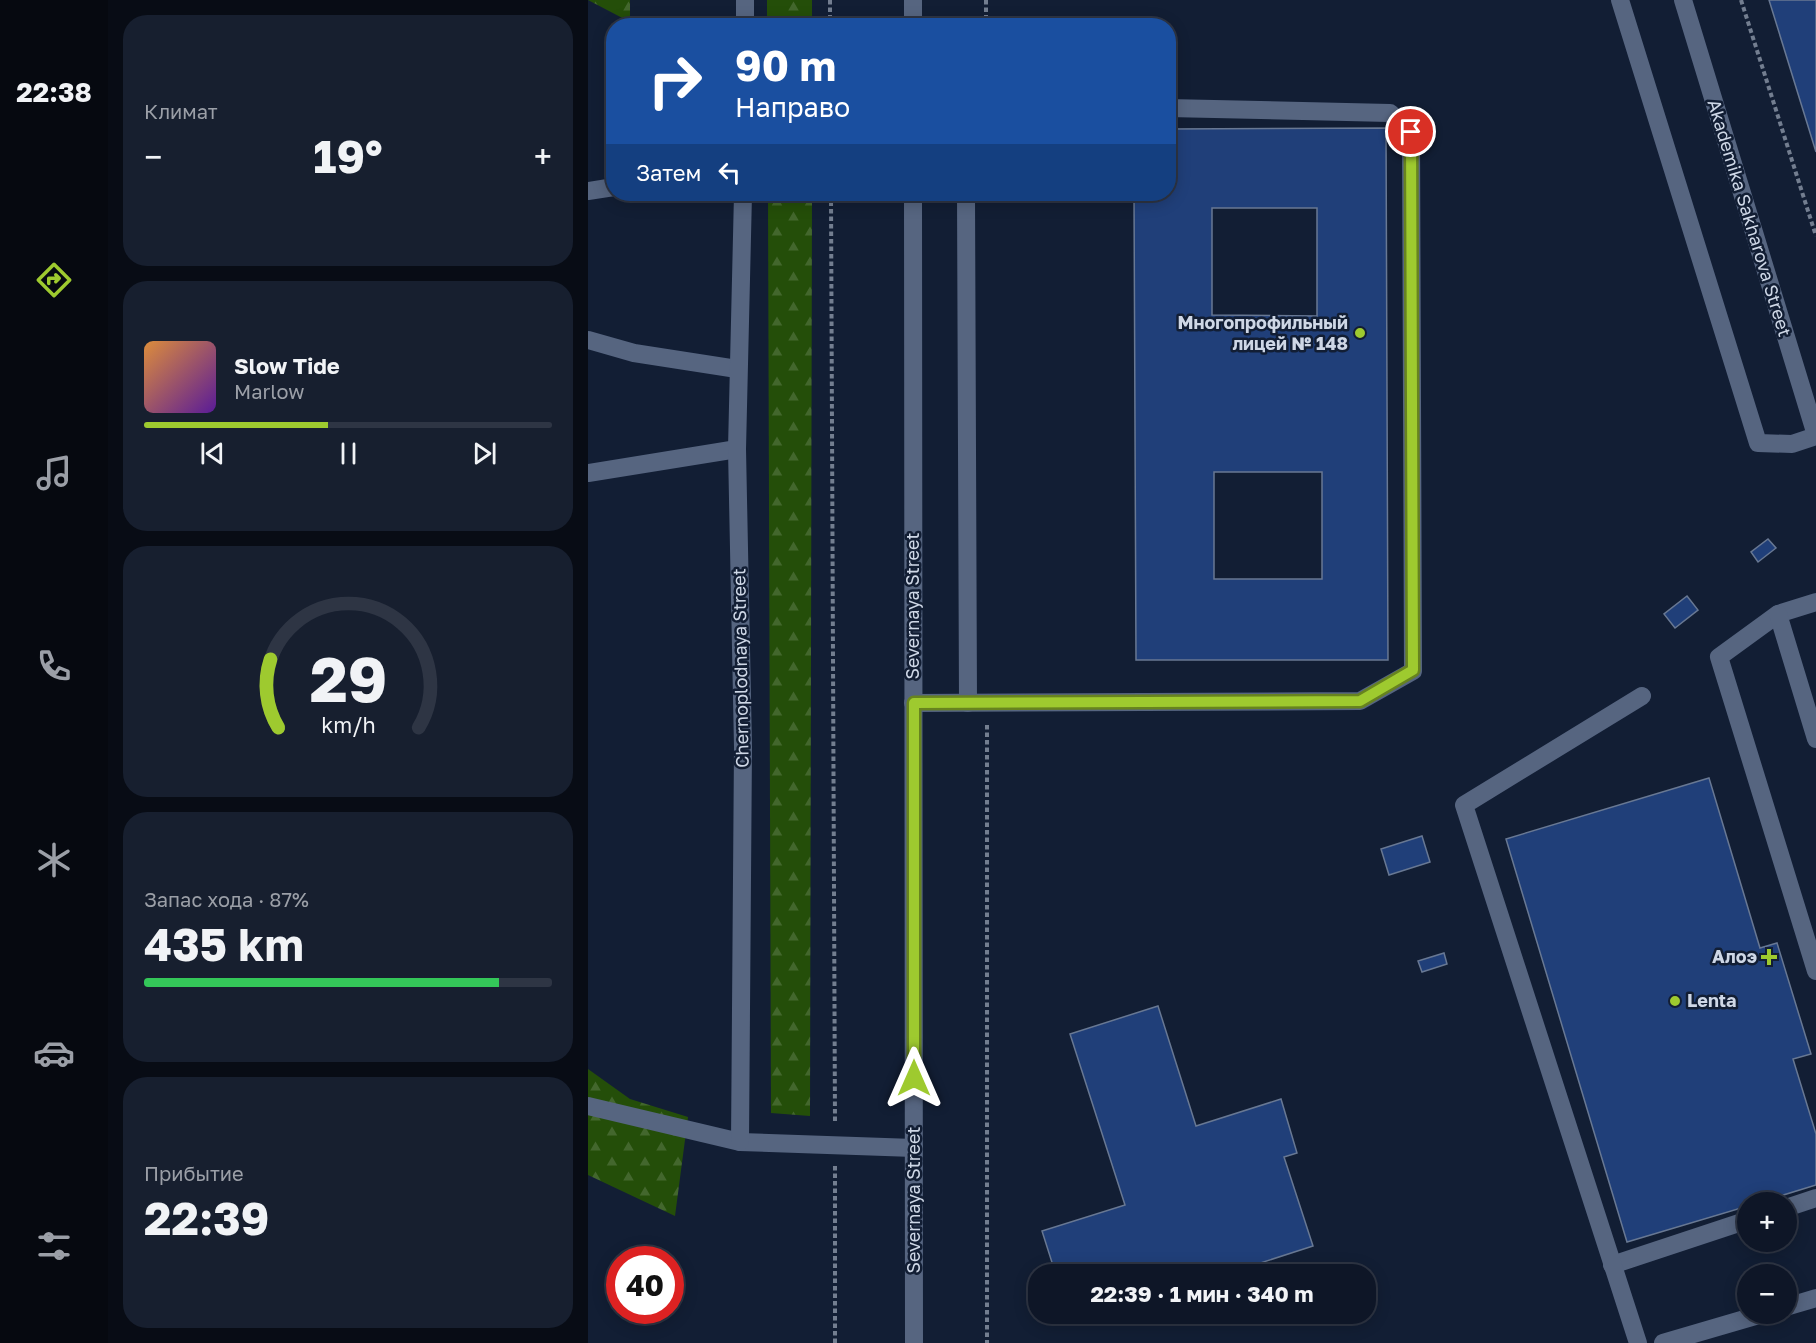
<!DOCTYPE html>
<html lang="ru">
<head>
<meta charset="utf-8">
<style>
	body { margin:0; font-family:"Golos Text",sans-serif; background:#171f2f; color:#f1f3f6; height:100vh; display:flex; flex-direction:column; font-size:22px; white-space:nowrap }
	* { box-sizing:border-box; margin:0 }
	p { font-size:20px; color:#9b9fa7 }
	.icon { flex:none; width:33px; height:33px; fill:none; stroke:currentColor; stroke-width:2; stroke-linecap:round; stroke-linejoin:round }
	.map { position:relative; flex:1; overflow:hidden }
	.sheet { display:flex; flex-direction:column; gap:15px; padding:15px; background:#080c15; width:480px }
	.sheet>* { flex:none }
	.guide { position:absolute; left:18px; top:18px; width:570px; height:183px; border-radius:24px; box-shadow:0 3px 15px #0003,0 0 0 2px #2e3544; background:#1a4fa0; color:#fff; overflow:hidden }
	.tools { position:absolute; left:1149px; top:1192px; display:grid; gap:12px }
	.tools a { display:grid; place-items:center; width:60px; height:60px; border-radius:50%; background:#0e1627; box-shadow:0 3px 15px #0003,0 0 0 2px #2e3544; font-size:30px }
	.speed { position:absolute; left:18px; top:1246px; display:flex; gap:12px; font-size:30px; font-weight:700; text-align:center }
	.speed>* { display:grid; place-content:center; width:78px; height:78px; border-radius:50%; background:#0e1627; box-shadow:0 3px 15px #0003,0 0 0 2px #2e3544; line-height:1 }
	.speed .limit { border:9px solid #d22; background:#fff; color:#111 }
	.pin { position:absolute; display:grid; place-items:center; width:51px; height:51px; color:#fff; margin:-26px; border:3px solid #fff; border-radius:50%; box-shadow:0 2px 6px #0007 }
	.me { position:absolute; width:66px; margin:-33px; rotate:0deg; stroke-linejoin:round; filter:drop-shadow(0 0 4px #0008) }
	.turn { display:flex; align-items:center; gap:21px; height:126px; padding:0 30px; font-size:27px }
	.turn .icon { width:78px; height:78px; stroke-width:2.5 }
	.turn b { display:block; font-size:42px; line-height:51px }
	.then { display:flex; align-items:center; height:57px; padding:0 30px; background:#0003; gap:12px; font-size:22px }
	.big { font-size:45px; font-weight:700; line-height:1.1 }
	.sheet .tile { flex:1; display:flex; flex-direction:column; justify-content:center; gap:9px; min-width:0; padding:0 21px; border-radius:24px; background:#171f2f }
	.sheet .dial { align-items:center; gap:0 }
	.dial svg { height:156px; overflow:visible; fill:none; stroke:#2e3544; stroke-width:7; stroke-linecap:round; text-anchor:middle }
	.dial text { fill:#f1f3f6; stroke:none }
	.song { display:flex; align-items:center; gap:18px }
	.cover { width:72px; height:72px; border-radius:9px; background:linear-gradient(135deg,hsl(30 70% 55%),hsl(270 70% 35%)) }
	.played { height:6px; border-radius:3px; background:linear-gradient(90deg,#9eca2f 45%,#2e3544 45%) }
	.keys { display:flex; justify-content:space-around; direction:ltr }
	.heat { display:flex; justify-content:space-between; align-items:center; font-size:33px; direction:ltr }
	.charge { height:9px; border-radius:4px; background:linear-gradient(90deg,#34c759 87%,#2e3544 0) }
	.trip { position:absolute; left:440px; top:1264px; width:348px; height:60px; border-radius:24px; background:#0e1627; box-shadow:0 3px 15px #0003,0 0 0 2px #2e3544; font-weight:700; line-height:60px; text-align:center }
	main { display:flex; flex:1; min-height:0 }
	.tab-bar { display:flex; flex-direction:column; width:108px; justify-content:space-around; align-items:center; background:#060910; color:#9b9fa7 }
	.tab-bar .icon { width:42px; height:42px }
	.tab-bar .active { color:#9eca2f }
	.tab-bar b { font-size:27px; color:#f1f3f6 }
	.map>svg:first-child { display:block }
</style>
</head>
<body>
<main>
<nav class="tab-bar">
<b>22:38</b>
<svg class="icon active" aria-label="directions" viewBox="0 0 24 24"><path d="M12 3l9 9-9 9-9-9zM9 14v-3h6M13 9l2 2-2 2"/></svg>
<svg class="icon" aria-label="music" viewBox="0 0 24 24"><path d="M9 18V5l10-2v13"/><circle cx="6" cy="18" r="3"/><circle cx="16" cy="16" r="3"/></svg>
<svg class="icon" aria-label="phone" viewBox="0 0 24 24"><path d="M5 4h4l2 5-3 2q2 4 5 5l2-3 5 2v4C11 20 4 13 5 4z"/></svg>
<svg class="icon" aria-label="climate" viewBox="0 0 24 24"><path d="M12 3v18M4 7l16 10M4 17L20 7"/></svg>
<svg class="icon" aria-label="car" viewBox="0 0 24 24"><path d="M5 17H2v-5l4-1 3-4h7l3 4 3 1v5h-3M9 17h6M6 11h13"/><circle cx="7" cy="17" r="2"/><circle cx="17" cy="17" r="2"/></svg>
<svg class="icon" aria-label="filters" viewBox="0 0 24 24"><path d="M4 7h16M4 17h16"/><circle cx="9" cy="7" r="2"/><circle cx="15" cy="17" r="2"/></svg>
</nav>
<section class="sheet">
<div class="tile"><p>Климат</p>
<div class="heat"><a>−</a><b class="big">19°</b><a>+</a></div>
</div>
<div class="tile">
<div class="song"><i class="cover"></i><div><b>Slow Tide</b><p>Marlow</p></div></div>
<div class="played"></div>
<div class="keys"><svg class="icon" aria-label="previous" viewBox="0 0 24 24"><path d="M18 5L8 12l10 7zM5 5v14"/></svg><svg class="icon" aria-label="pause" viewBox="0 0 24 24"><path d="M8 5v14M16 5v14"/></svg><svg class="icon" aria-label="next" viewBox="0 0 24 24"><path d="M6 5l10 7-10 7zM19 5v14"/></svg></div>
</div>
<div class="tile dial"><svg viewBox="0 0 100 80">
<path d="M14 69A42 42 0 1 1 86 69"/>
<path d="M14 69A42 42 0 0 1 10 34" stroke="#9eca2f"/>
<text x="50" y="56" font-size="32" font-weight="700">29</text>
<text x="50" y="72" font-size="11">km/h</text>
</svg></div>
<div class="tile"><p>Запас хода · 87%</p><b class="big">435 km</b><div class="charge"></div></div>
<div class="tile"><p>Прибытие</p><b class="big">22:39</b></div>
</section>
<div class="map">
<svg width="1228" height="1343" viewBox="0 0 1228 1343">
	<defs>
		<pattern id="forest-firs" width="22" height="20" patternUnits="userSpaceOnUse" patternTransform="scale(1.5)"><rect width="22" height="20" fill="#244e09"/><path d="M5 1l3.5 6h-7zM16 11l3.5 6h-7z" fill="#43672d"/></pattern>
	</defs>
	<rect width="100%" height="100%" fill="#121e34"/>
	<g fill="url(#forest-firs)">
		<path d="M0 0H42V22Z"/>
		<rect x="179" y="0" width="45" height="25"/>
		<path d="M180 194H224L222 1116 183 1113Z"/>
		<path d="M0 1069 42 1099 100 1117 87 1216 0 1175Z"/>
	</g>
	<g fill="#203f79" stroke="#687893" stroke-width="1.5" fill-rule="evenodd">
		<path d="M1181 0H1228V152Z"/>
		<path d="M798 128 800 660H548L546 194H580V129ZM624 208H729V316L624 315ZM626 472H734V579H626Z"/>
		<path d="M1180 539 1188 548 1170 562 1163 552Z"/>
		<path d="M1099 596 1110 610 1087 628 1076 614Z"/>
		<path d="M1121 778 1172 948 1189 943 1223 1054 1205 1059 1228 1134V1185L1169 1203H1160V1206L1039 1242 918 839Z"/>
		<path d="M834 836 842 862 801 875 793 849Z"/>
		<path d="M856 953 859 964 834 972 830 961Z"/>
		<path d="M570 1006 608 1126 693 1099 709 1153 696 1157 725 1246 635 1275H468L454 1231 537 1205 482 1034Z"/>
		<path d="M481 1314H512L483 1323Z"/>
	</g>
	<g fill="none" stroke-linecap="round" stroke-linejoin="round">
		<g stroke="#737e90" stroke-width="4" stroke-dasharray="4.5 3" stroke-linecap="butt">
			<path d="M242 0V26"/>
			<path d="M398 0V26"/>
			<path d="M1153 0 1228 236"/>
			<path d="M243 194 247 1123"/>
			<path d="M399 725V1343"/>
			<path d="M247 1166V1343"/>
		</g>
		<g stroke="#566580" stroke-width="18">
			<path d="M325 0V26"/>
			<path d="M1032 0 1170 443 1204 444 1228 436"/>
			<path d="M1095 0 1228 435"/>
			<path d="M157 26V0"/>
			<path d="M0 191 26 187"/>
			<path d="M325 194 326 1343"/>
			<path d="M378 194 380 703"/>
			<path d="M0 340 46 353 149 369"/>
			<path d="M0 473 149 449"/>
			<path d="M1228 602 1190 614 1131 657 1228 971"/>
			<path d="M1190 614 1228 739"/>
			<path d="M325 703 772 701 825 671 823 132 802 113 580 108"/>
			<path d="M0 1106 152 1142 326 1148"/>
			<path d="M152 1142 155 747 149 449 155 194"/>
			<path d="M1198 1208 1228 1198"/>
			<path d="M1024 1265 1160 1220"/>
			<path d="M1198 1307 1228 1298"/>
			<path d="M1050 1343 876 805 1054 696"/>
			<path d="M1075 1343 1174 1314"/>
		</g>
	</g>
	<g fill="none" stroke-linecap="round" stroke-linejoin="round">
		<g stroke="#67831f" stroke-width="15">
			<path id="route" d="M326 1078V703L772 701 825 670 823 132"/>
		</g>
		<use href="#route" stroke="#9eca2f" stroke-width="10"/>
	</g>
	<g fill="#9eca2f" stroke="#121e34" stroke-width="2">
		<circle cx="772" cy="333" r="6"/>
		<path d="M1178 948h6v6h6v6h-6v6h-6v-6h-6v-6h6z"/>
		<circle cx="1087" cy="1001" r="6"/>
	</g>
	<g text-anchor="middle" stroke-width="5" stroke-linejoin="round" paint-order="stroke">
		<g font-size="18" fill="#ced7e6" stroke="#121e34">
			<text transform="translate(1161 218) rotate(73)" y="6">Akademika Sakharova Street</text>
			<text transform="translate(325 606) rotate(-90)" y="6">Severnaya Street</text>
			<text transform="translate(153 668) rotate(-91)" y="6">Chernoplodnaya Street</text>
			<text transform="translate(326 1200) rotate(-90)" y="6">Severnaya Street</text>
		</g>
		<g font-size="18" font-weight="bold" fill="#ced7e6" stroke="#121e34" text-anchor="end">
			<text x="760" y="329">Многопрофильный<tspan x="760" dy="21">лицей № 148</tspan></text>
			<text x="1169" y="963">Алоэ</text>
			<text x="1099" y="1007" text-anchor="start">Lenta</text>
		</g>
	</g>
</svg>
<div class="tools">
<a>+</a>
<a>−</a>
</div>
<div class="speed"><div class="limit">40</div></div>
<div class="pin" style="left:823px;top:132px;background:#d93025"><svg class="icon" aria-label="arrive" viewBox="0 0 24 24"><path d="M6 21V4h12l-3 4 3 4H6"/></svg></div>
<svg class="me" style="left:326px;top:1078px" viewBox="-20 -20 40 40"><path d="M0-17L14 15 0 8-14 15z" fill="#9eca2f" stroke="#fff" stroke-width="4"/></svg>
<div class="trip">22:39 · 1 мин · 340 m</div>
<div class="guide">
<div class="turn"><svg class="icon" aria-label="right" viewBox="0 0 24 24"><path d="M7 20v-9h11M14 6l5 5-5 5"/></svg><div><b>90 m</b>Направо</div></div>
<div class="then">Затем<svg class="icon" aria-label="left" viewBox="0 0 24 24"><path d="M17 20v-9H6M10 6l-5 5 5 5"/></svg></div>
</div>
</div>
</main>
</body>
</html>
